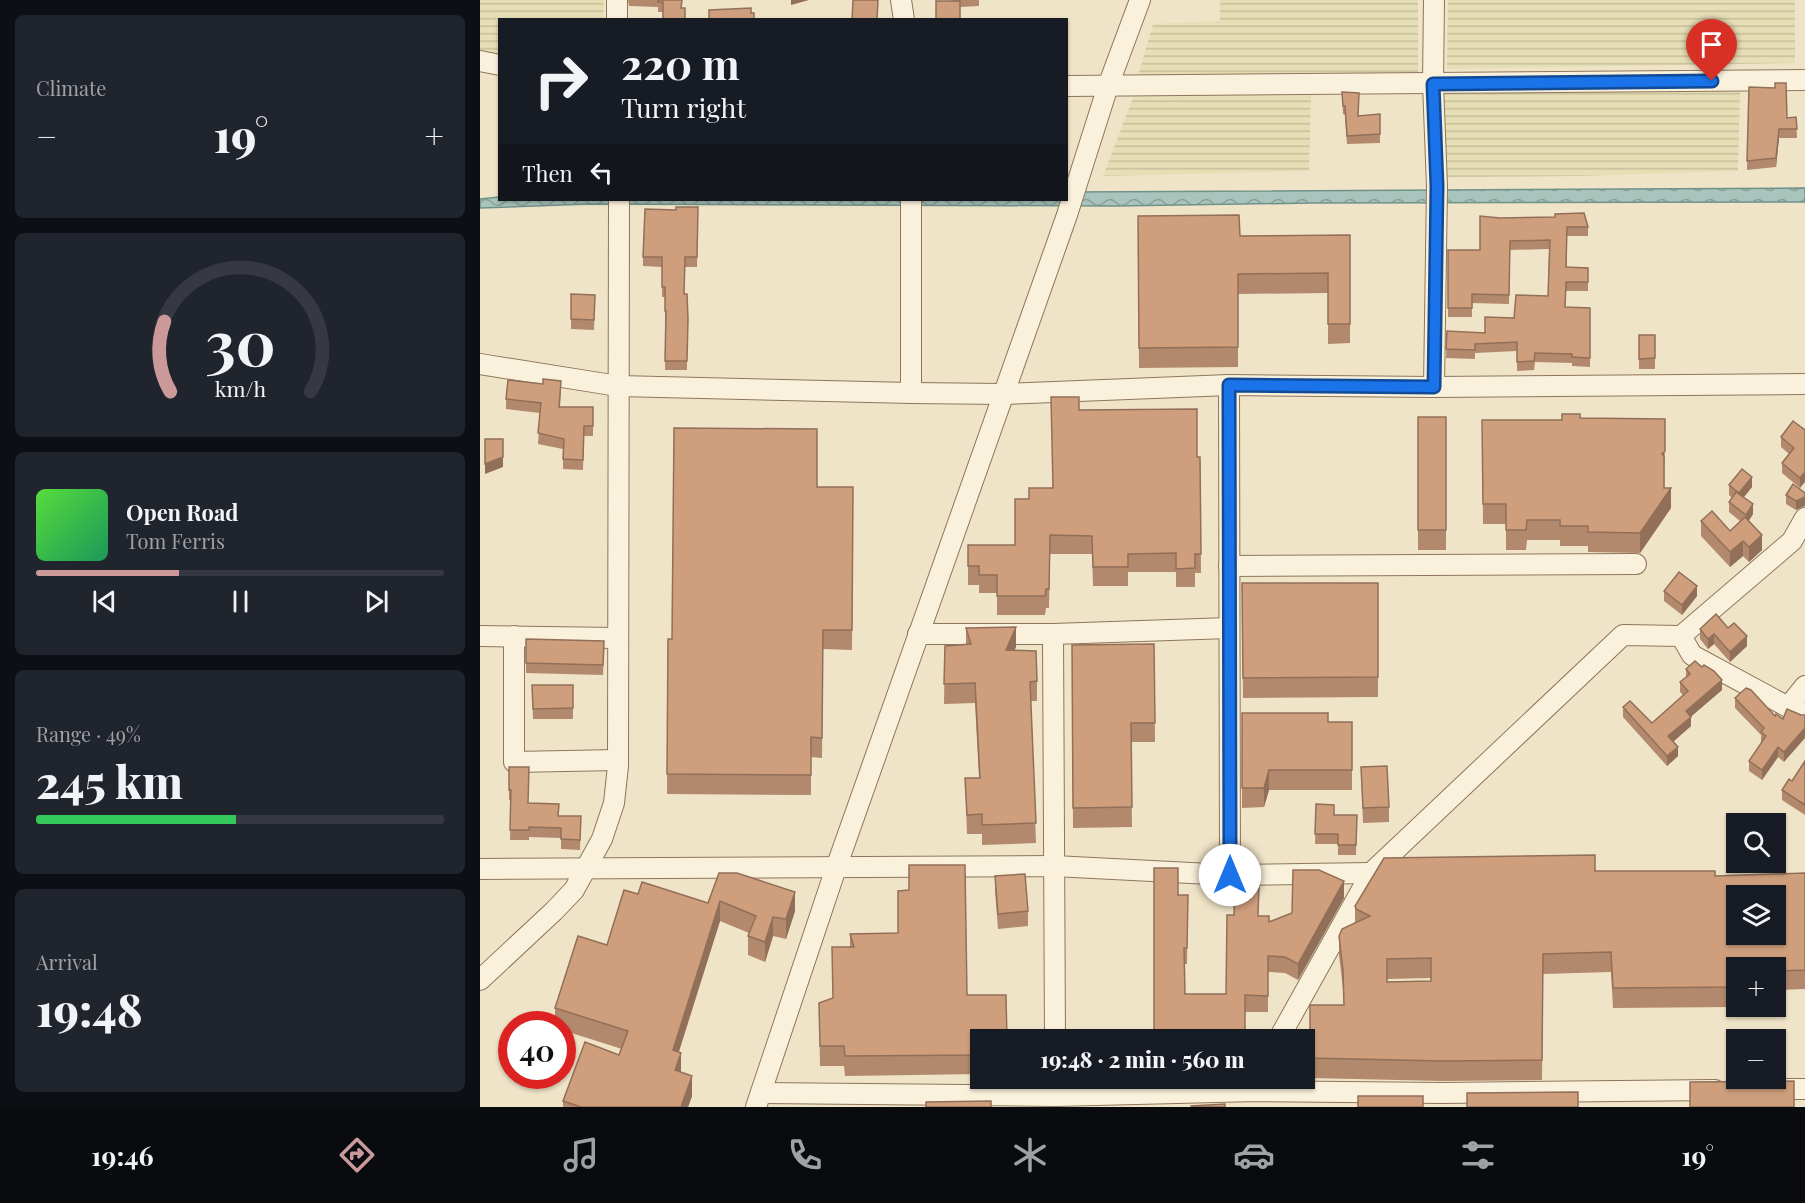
<!DOCTYPE html>
<html lang="en">
<head>
<meta charset="utf-8">
<style>
	body { margin:0; font-family:"Playfair Display",serif; background:#20242c; color:#f1f3f6; height:100vh; display:flex; flex-direction:column; font-size:22px; white-space:nowrap }
	* { box-sizing:border-box; margin:0 }
	p { font-size:20px; color:#9ea1a6 }
	.icon { flex:none; width:33px; height:33px; fill:none; stroke:currentColor; stroke-width:2; stroke-linecap:round; stroke-linejoin:round }
	.map { position:relative; flex:1; overflow:hidden }
	.sheet { display:flex; flex-direction:column; gap:15px; padding:15px; background:#0d0f14; width:480px }
	.sheet>* { flex:none }
	.banner { position:absolute; left:18px; top:18px; width:570px; height:183px; border-radius:0px; box-shadow:0 2px 4px #0004; background:#171b24; color:#f1f3f6; overflow:hidden }
	.fabs { position:absolute; left:1246px; top:813px; display:grid; gap:12px }
	.fabs a { display:grid; place-items:center; width:60px; height:60px; border-radius:0px; background:#171b24; box-shadow:0 2px 4px #0004; font-size:30px }
	.speed { position:absolute; left:18px; top:1011px; display:flex; gap:12px; font-size:30px; font-weight:700; text-align:center }
	.speed>* { display:grid; place-content:center; width:78px; height:78px; border-radius:50%; background:#171b24; box-shadow:0 2px 4px #0004; line-height:1 }
	.speed .limit { border:9px solid #d22; background:#fff; color:#111 }
	.pin { position:absolute; display:grid; place-items:center; width:51px; height:51px; color:#fff; margin:-62px -26px; border-radius:50% 50% 50% 0; rotate:-45deg; box-shadow:0 0 6px #0007 }
	.pin .icon { rotate:45deg }
	.me { position:absolute; width:66px; margin:-33px; rotate:0deg; stroke-linejoin:round; filter:drop-shadow(0 0 4px #0008) }
	.turn { display:flex; align-items:center; gap:21px; height:126px; padding:0 24px; font-size:27px }
	.turn .icon { width:78px; height:78px; stroke-width:2.5 }
	.turn b { display:block; font-size:42px; line-height:51px }
	.then { display:flex; align-items:center; height:57px; padding:0 24px; background:#0003; gap:12px; font-size:22px }
	.big { font-size:45px; font-weight:800; line-height:1.1 }
	.sheet .card { flex:1; display:flex; flex-direction:column; justify-content:center; gap:9px; min-width:0; padding:0 21px; border-radius:9px; background:#20242c }
	.sheet .dial { align-items:center; gap:0 }
	.dial svg { height:156px; overflow:visible; fill:none; stroke:#363941; stroke-width:7; stroke-linecap:round; text-anchor:middle }
	.dial text { fill:#f1f3f6; stroke:none }
	.song { display:flex; align-items:center; gap:18px }
	.cover { width:72px; height:72px; border-radius:9px; background:linear-gradient(135deg,hsl(110 70% 55%),hsl(150 70% 35%)) }
	.played { height:6px; border-radius:3px; background:linear-gradient(90deg,#cc999b 35%,#363941 35%) }
	.keys { display:flex; justify-content:space-around; direction:ltr }
	.heat { display:flex; justify-content:space-between; align-items:center; font-size:33px; direction:ltr }
	.charge { height:9px; border-radius:4px; background:linear-gradient(90deg,#34c759 49%,#363941 0) }
	.trip { position:absolute; left:490px; top:1029px; width:345px; height:60px; border-radius:0px; background:#171b24; box-shadow:0 2px 4px #0004; font-weight:800; line-height:60px; text-align:center }
	.tab-bar { display:flex; height:96px; justify-content:space-around; align-items:center; background:#090b0e; color:#9ea1a6 }
	.tab-bar .icon { width:42px; height:42px }
	.tab-bar .current { color:#cc999b }
	.tab-bar b { font-size:27px; color:#f1f3f6 }
	main { display:flex; flex:1; min-height:0 }
	.map>svg:first-child { display:block }
</style>
</head>
<body>
<main>
<section class="sheet">
<div class="card"><p>Climate</p>
<div class="heat"><a>−</a><b class="big">19°</b><a>+</a></div>
</div>
<div class="card dial"><svg viewBox="0 0 100 80">
<path d="M14 69A42 42 0 1 1 86 69"/>
<path d="M14 69A42 42 0 0 1 11 33" stroke="#cc999b"/>
<text x="50" y="56" font-size="32" font-weight="700">30</text>
<text x="50" y="72" font-size="11">km/h</text>
</svg></div>
<div class="card">
<div class="song"><i class="cover"></i><div><b>Open Road</b><p>Tom Ferris</p></div></div>
<div class="played"></div>
<div class="keys"><svg class="icon" aria-label="previous" viewBox="0 0 24 24"><path d="M18 5L8 12l10 7zM5 5v14"/></svg><svg class="icon" aria-label="pause" viewBox="0 0 24 24"><path d="M8 5v14M16 5v14"/></svg><svg class="icon" aria-label="next" viewBox="0 0 24 24"><path d="M6 5l10 7-10 7zM19 5v14"/></svg></div>
</div>
<div class="card"><p>Range · 49%</p><b class="big">245 km</b><div class="charge"></div></div>
<div class="card"><p>Arrival</p><b class="big">19:48</b></div>
</section>
<div class="map">
<svg width="1325" height="1107" viewBox="0 0 1325 1107">
	<defs>
		<pattern id="farmland-rules" width="6" height="5" patternUnits="userSpaceOnUse" patternTransform="scale(1.5)"><rect width="6" height="5" fill="#e6deb5"/><path d="M0 2.5h6" fill="none" stroke="#c6bf9b"/></pattern>
		<pattern id="water-waves" width="16" height="10" patternUnits="userSpaceOnUse" patternTransform="scale(1.5)"><rect width="16" height="10" fill="#a9c4bc"/><path d="M0 5q4-4 8 0t8 0" fill="none" stroke="#8ba098"/></pattern>
	</defs>
	<rect width="100%" height="100%" fill="#f0e4c8"/>
	<g fill="url(#farmland-rules)">
		<path d="M0 0H124L123 19 20 20 19 54 0 50Z"/>
		<path d="M740 0H938V72L658 76 673 24 740 21Z"/>
		<path d="M968 0H1315V63L967 69Z"/>
		<path d="M1102 91 1260 92 1258 171 1100 176 967 177 963 94Z"/>
		<path d="M655 93 831 94 829 171 623 176Z"/>
	</g>
	<path fill="url(#water-waves)" stroke="#6f938a" stroke-width="1.5" d="M1325 188V202L831 203 636 206 109 204 0 208V199L19 197 20 200H586L587 192Z"/>
	<g fill="none" stroke-linecap="round" stroke-linejoin="round">
		<g stroke="#8d765c" stroke-width="22">
			<g id="minor">
				<path d="M137 0V20"/>
				<path d="M421 0 424 20"/>
				<path d="M0 61 20 65"/>
				<path d="M586 86 1325 80"/>
				<path d="M0 364 138 386 431 393 523 394 749 385 954 387 1325 384"/>
				<path d="M749 385 750 875"/>
				<path d="M954 387 957 186 953 84 954 0"/>
				<path d="M431 393V200"/>
				<path d="M749 566 1156 564"/>
				<path d="M438 634H573L749 628"/>
				<path d="M573 634 575 1040"/>
				<path d="M0 636 138 638"/>
				<path d="M34 636V762L138 760"/>
				<path d="M1201 636 1212 655 1308 707 1325 714"/>
				<path d="M1308 707 1325 686"/>
				<path d="M0 869 574 866 750 875 891 873"/>
				<path d="M0 980 74 911 94 890 122 839 134 803 138 766 139 200"/>
				<path d="M798 1040 891 873 1143 635 1201 636 1312 541 1325 518"/>
				<path d="M1289 1089H1325"/>
				<path d="M281 1093 576 1096 777 1091 962 1093 1235 1090"/>
				<path d="M276 1107 356 868 587 215 628 86 660 0"/>
			</g>
		</g>
		<use href="#minor" stroke="#faf1dc" stroke-width="20"/>
	</g>
	<g fill="#b2896c" fill-rule="evenodd">
		<path d="M148 0H202V8L183 12H178V7L149 6Z"/>
		<path d="M471 0H499V6L480 7 471 1Z"/>
		<path d="M1269 87 1307 118 1316 117 1317 138H1299L1296 167 1267 170Z"/>
		<path d="M862 92 879 116 900 114V143L867 144 865 115 863 114Z"/>
		<path d="M218 207 217 267H205L204 294H207V370H185L186 321H185V297H182V267L163 266V257L196 210Z"/>
		<path d="M658 216 760 236 870 235V343L848 344V293L758 294V367L659 368Z"/>
		<path d="M1020 218 1108 227V236H1087V267L1108 268V291H1086L1085 307 1110 308V367L1092 366V363L1055 362 1054 370 1037 371V351L995 353V359L966 358 967 331 1005 333 1034 318 1068 296 1069 249 1030 250 1029 304 992 303V317H968V250H1000Z"/>
		<path d="M91 294 115 295 114 330 91 329Z"/>
		<rect x="1159" y="335" width="16" height="34"/>
		<path d="M81 391 80 407H113V436H104L103 470 83 469V449L58 444 60 413 26 409V399Z"/>
		<path d="M599 410 717 457H720L721 573H715V587H696V572H648V586H613L612 554H570L569 608H566L565 615H517V593H499V585H488V545H535L549 499 572 488Z"/>
		<rect x="938" y="417" width="28" height="133"/>
		<path d="M1100 418 1184 488 1191 508 1160 553 1108 552V546H1080V540H1047L1046 550H1026V524H1003L1002 420H1082Z"/>
		<path d="M1325 430 1320 488 1302 473V463L1309 454 1301 447V437Z"/>
		<path d="M1249 485 1272 487 1264 497 1273 514 1269 520 1282 550 1269 562 1263 556 1250 567 1221 536V521L1250 531 1260 521 1249 512V502L1252 498 1249 495Z"/>
		<path d="M337 487H373L372 650 343 649 342 758 331 757V795L187 794 188 639H192Z"/>
		<path d="M1325 493 1316 510 1306 504V495Z"/>
		<path d="M762 583H898V697L763 698Z"/>
		<path d="M1184 591 1217 596 1202 615 1184 601Z"/>
		<path d="M486 628 536 647 534 650 557 681V701H551L556 843 502 845V834H487L485 778H499L495 703 464 704 465 646 486 644Z"/>
		<path d="M1248 628 1267 646 1250 662 1234 644 1228 649 1220 639V629Z"/>
		<path d="M46 639 124 651 123 675 46 673Z"/>
		<path d="M674 644 675 742H651L652 827 593 828 592 645Z"/>
		<path d="M1206 669 1242 690 1211 716V726L1193 742 1198 756 1187 766 1143 717V707L1172 723 1204 696 1200 692V682L1206 678Z"/>
		<path d="M52 685H93V719H53Z"/>
		<path d="M1255 698 1303 719 1307 709 1304 762 1298 757 1282 780 1269 771V761L1281 743V735L1255 708Z"/>
		<path d="M762 713 848 722H872V790H789L784 807 762 808Z"/>
		<path d="M1325 761V815L1302 800V790L1312 781Z"/>
		<path d="M29 767 48 803 79 816H101L100 850 81 849V838L49 837V840H30L31 800H29Z"/>
		<path d="M881 767 909 807V822L883 823Z"/>
		<path d="M836 804 854 815H877L876 855H858V844H835Z"/>
		<path d="M1115 871 1235 876 1325 873V989L1296 990V968H1257V992H1255V1007L1133 1008 1131 972 1063 974 1062 1080 962 1081 830 1078V1005H864L863 989 859 955V936L875 923V906ZM951 978V981L907 982V979Z"/>
		<path d="M239 873 315 911 306 939 293 936 285 962 268 955V936L269 933 240 921 199 1052 201 1072 212 1096 208 1107H83V1101L139 1055 142 1049 82 1030V1024H75V1008L127 945 158 894 228 903Z"/>
		<path d="M515 876 548 911V926L518 929 515 891Z"/>
		<path d="M698 895H708L707 964H704L705 994H746L778 916 789 922 864 898 818 980 805 973 788 972V1012H765L674 1040Z"/>
		<path d="M370 934 487 995 501 1040V1074L365 1076 364 1066H340L339 1003 353 998 370 947Z"/>
		<path d="M724 1078H764V1079L724 1080Z"/>
	</g>
	<g fill="#916f58">
		<path d="M311 0H329L311 5Z"/>
		<path d="M1299 129V138L1296 167V158Z"/>
		<path d="M1185 419 1184 498 1191 488V508L1160 553V533L1182 454Z"/>
		<path d="M23 457V467L5 474V464Z"/>
		<path d="M1325 472V482L1320 488V478Z"/>
		<path d="M1272 477V487L1259 503V493Z"/>
		<path d="M1325 497V506L1316 510V501Z"/>
		<path d="M1273 504V514L1266 525V515Z"/>
		<path d="M1282 535V550L1269 562V547Z"/>
		<path d="M1263 541V556L1250 567V552Z"/>
		<path d="M1217 586V596L1202 615V605Z"/>
		<path d="M536 627V647L526 670V650Z"/>
		<path d="M1234 634V644L1228 649V639Z"/>
		<path d="M1267 636V646L1250 662V652Z"/>
		<path d="M1242 680V690L1206 721V711Z"/>
		<path d="M1211 717V726L1188 746V736Z"/>
		<path d="M1325 728V738L1304 762V752Z"/>
		<path d="M1198 747V756L1187 766V756Z"/>
		<path d="M1298 747V757L1282 780V770Z"/>
		<path d="M789 770V790L784 807V788Z"/>
		<path d="M864 881V898L818 980V964Z"/>
		<path d="M315 892V911L306 939V919Z"/>
		<path d="M240 901V921L193 1069V1050Z"/>
		<path d="M293 917V936L285 962V942Z"/>
		<path d="M201 1053V1072L195 1070Z"/>
		<path d="M212 1076V1096L208 1107H201Z"/>
	</g>
	<g fill="#cf9f7d" stroke="#916f58" stroke-width="1.5" fill-rule="evenodd">
		<path d="M178 0H202L201 8H205V20H183V2H178Z"/>
		<path d="M373 0H398L397 20H372Z"/>
		<rect x="456" y="1" width="24" height="19"/>
		<path d="M271 8V13H274V20H229V10Z"/>
		<path d="M1295 83H1306L1307 118 1316 117 1317 129H1299L1296 158 1267 161 1269 87 1295 88Z"/>
		<path d="M862 92 879 93 878 116 900 114V134L867 136 865 106H863Z"/>
		<path d="M196 207H218L217 257H205L204 294H207L208 319 207 361H185L186 311H185V287H182V257H163L165 209 196 210Z"/>
		<path d="M1104 213 1108 227H1087L1086 267 1108 268V282H1086L1085 307 1110 308V358L1092 357V354L1055 353 1054 361 1037 362V342L995 344V350L966 349 967 331 1005 333V317L1034 318 1036 295 1068 296 1070 240 1030 241 1029 295 992 294V308H968V250H1000V216L1020 218 1075 217V214Z"/>
		<path d="M759 215 760 236 870 235V324H848V273L758 274V347L659 348 658 216Z"/>
		<path d="M91 294 115 295 114 320 91 319Z"/>
		<path d="M1159 335H1175V358L1159 359Z"/>
		<path d="M63 379 81 381 79 407H113V426H104L103 460 83 459 84 439 58 433 61 403 26 399 28 380 63 384Z"/>
		<path d="M571 397H599V410L717 409V457H720L721 554H715V568L696 569V553L648 554V567H613L612 536 570 535 569 589H566L565 596H517V575H499V566H488V545H535V499H549V488H573Z"/>
		<path d="M1082 414H1100V418L1185 419V451L1182 454 1184 456V488H1191L1160 533 1108 532V526H1080V520H1047L1046 530H1026V504H1003L1002 420H1082Z"/>
		<rect x="938" y="417" width="28" height="113"/>
		<path d="M1313 421 1325 430V472L1320 478 1302 463 1314 448 1301 437Z"/>
		<path d="M194 428 337 429V487H373L372 630H343L342 738 331 737V775L187 774 188 639H192Z"/>
		<path d="M5 439H23V457L5 464Z"/>
		<path d="M1262 469 1272 477 1259 493 1249 485Z"/>
		<path d="M1313 484 1325 493V497L1316 501 1306 495Z"/>
		<path d="M1256 492 1273 504 1266 515 1249 502Z"/>
		<path d="M1232 511 1250 531 1265 517 1282 535 1269 547 1263 541 1250 552 1221 521Z"/>
		<path d="M1199 572 1217 586 1202 605 1184 591Z"/>
		<path d="M762 583H898V677L763 678Z"/>
		<path d="M1236 614 1248 628 1254 623 1267 636 1250 652 1234 634 1228 639 1220 629Z"/>
		<path d="M536 627 526 650 556 651 557 681 550 682 556 823 502 825V814L487 815 485 778H500L495 683 464 684 465 646 491 644 486 628Z"/>
		<path d="M46 639 124 641 123 665 46 663Z"/>
		<path d="M674 644 675 723H651L652 807 593 808 592 645Z"/>
		<path d="M1215 661 1222 667 1224 665 1234 671 1242 680 1206 711 1211 717 1188 736 1198 747 1187 756 1143 707 1150 701 1172 723 1208 691 1200 682 1210 674 1206 669Z"/>
		<path d="M52 685H93V708L53 709Z"/>
		<path d="M1266 688 1271 690 1295 716 1296 714 1303 719 1307 709 1321 715H1325V728L1304 752 1298 747 1282 770 1269 761 1286 736 1281 732 1284 728 1255 698Z"/>
		<path d="M762 713H848V722H872V770H789L784 788H762Z"/>
		<path d="M1325 761V805L1302 790 1309 779 1312 781Z"/>
		<path d="M907 766 909 807 883 808 881 767Z"/>
		<path d="M29 767H49L48 803 79 804 78 816H101L100 840 81 839V828L49 827V830H30L31 790H29Z"/>
		<path d="M836 804 854 805V815H877L876 845H858V834H835Z"/>
		<path d="M1115 855V871H1235V876L1325 873V970L1296 971V968H1257V972H1254L1255 987 1133 988 1131 952 1063 954 1062 1060 962 1061 830 1058V1005H864L863 970 859 936 862 929 890 916 876 909 875 906 904 858ZM1257 896H1296V934H1257ZM951 958V981L907 982V959Z"/>
		<path d="M429 865H485L487 995H526L527 1040H501V1055L365 1056 364 1046H340L339 1003 353 998 352 947H374L370 934 418 933V891L429 890Z"/>
		<path d="M674 868H698V895H708L707 948H704L705 994H746L747 915H754L755 884 779 885 778 916H789V922L812 913 813 870H839L864 881 818 964 805 957 788 956V996L765 995V1040H674Z"/>
		<path d="M239 873H257L315 892 306 919 293 917 285 942 268 936 276 916 240 901 193 1050 201 1053 195 1070 212 1076 201 1107H101L83 1101 105 1042 139 1055 148 1031 75 1008 98 936 127 945 144 890 158 894 162 882 228 903Z"/>
		<path d="M545 874 548 911 518 914 515 876Z"/>
		<path d="M1314 1081V1107H1210V1082Z"/>
		<path d="M1098 1092V1107H987V1093Z"/>
		<rect x="878" y="1096" width="65" height="11"/>
		<path d="M511 1101V1107H446V1102Z"/>
		<path d="M745 1104V1107H711V1106Z"/>
	</g>
	<g fill="none" stroke-linecap="round" stroke-linejoin="round">
		<g stroke="#114b97" stroke-width="15">
			<path id="route" d="M750 875 749 385 954 387 957 186 953 84 1232 81"/>
		</g>
		<use href="#route" stroke="#1a73e8" stroke-width="10"/>
	</g>
</svg>
<div class="fabs">
<a><svg class="icon" aria-label="search" viewBox="0 0 24 24"><circle cx="10" cy="10" r="6"/><path d="M15 15l6 6"/></svg></a>
<a><svg class="icon" aria-label="layers" viewBox="0 0 24 24"><path d="M12 4l9 5-9 5-9-5zM3 14l9 5 9-5"/></svg></a>
<a>+</a>
<a>−</a>
</div>
<div class="speed"><div class="limit">40</div></div>
<div class="pin" style="left:1232px;top:81px;background:#d93025"><svg class="icon" aria-label="arrive" viewBox="0 0 24 24"><path d="M6 21V4h12l-3 4 3 4H6"/></svg></div>
<svg class="me" style="left:750px;top:875px" viewBox="-20 -20 40 40"><circle r="19" fill="#fff"/><path d="M0-13L10 11 0 6-10 11z" fill="#1a73e8"/></svg>
<div class="trip">19:48 · 2 min · 560 m</div>
<div class="banner">
<div class="turn"><svg class="icon" aria-label="right" viewBox="0 0 24 24"><path d="M7 20v-9h11M14 6l5 5-5 5"/></svg><div><b>220 m</b>Turn right</div></div>
<div class="then">Then<svg class="icon" aria-label="left" viewBox="0 0 24 24"><path d="M17 20v-9H6M10 6l-5 5 5 5"/></svg></div>
</div>
</div>
</main>
<nav class="tab-bar">
<b>19:46</b>
<svg class="icon current" aria-label="directions" viewBox="0 0 24 24"><path d="M12 3l9 9-9 9-9-9zM9 14v-3h6M13 9l2 2-2 2"/></svg>
<svg class="icon" aria-label="music" viewBox="0 0 24 24"><path d="M9 18V5l10-2v13"/><circle cx="6" cy="18" r="3"/><circle cx="16" cy="16" r="3"/></svg>
<svg class="icon" aria-label="phone" viewBox="0 0 24 24"><path d="M5 4h4l2 5-3 2q2 4 5 5l2-3 5 2v4C11 20 4 13 5 4z"/></svg>
<svg class="icon" aria-label="climate" viewBox="0 0 24 24"><path d="M12 3v18M4 7l16 10M4 17L20 7"/></svg>
<svg class="icon" aria-label="car" viewBox="0 0 24 24"><path d="M5 17H2v-5l4-1 3-4h7l3 4 3 1v5h-3M9 17h6M6 11h13"/><circle cx="7" cy="17" r="2"/><circle cx="17" cy="17" r="2"/></svg>
<svg class="icon" aria-label="filters" viewBox="0 0 24 24"><path d="M4 7h16M4 17h16"/><circle cx="9" cy="7" r="2"/><circle cx="15" cy="17" r="2"/></svg>
<b>19°</b>
</nav>
</body>
</html>
